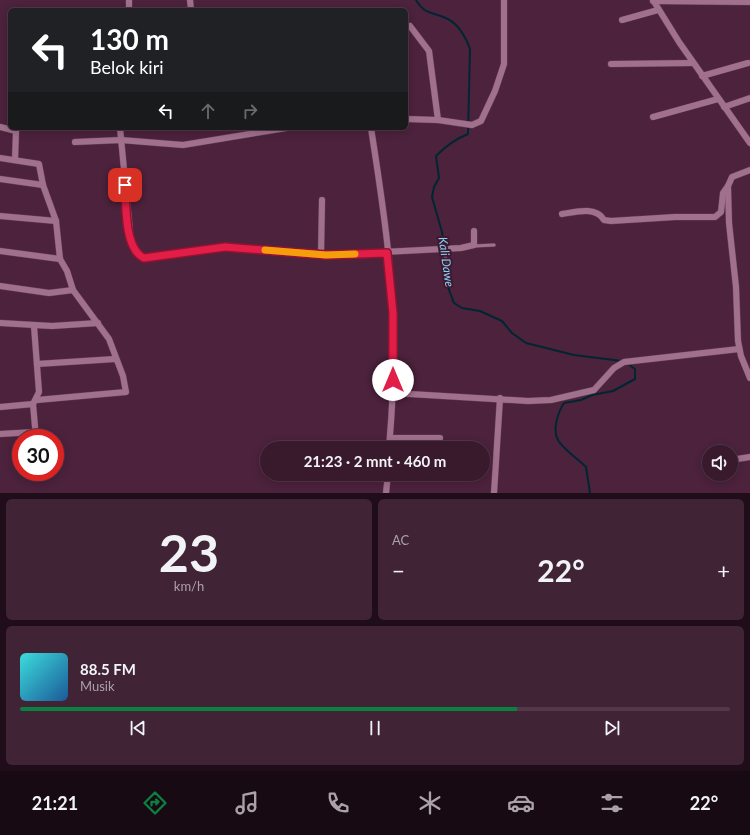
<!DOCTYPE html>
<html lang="id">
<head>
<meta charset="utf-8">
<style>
	body { margin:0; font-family:Lato,sans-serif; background:#402335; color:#f1f3f6; height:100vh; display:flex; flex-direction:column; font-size:15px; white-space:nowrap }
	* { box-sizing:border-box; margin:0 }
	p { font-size:13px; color:#aba1aa }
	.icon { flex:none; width:22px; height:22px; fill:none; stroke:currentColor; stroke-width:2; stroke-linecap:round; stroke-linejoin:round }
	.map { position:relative; height:493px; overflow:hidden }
	.details { display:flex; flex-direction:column; gap:6px; padding:6px; background:#1f0e19; flex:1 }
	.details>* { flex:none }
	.banner { position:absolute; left:8px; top:8px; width:400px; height:122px; border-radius:6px; box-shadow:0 2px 10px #0003,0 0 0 1px #533849; background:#202124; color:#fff; overflow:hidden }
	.tools { position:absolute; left:702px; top:445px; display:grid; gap:8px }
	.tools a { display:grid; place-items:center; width:36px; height:36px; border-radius:50%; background:#391a2d; box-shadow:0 2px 10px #0003,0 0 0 1px #533849; font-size:20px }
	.speed { position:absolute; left:12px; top:429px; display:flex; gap:8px; font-size:20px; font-weight:700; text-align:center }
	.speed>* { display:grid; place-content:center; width:52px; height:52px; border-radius:50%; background:#391a2d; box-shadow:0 2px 10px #0003,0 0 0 1px #533849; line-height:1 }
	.speed .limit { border:6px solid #d22; background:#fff; color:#111 }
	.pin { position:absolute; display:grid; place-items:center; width:34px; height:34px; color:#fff; margin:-17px; border-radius:8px; box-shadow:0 2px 6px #0006 }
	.me { position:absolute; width:44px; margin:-22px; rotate:0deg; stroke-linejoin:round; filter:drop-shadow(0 0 3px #0008) }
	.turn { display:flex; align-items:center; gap:14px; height:84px; padding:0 16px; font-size:18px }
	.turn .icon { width:52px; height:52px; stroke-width:2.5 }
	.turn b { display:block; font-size:28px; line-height:34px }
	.lanes { display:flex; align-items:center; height:38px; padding:0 16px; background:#0003; justify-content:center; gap:20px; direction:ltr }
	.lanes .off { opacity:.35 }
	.big { font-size:30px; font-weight:700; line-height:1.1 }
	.details .widget { flex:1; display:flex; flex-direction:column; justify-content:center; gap:6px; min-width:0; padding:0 14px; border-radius:6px; background:#402335 }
	.details .dial { align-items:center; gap:0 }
	.dial b { font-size:52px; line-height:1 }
	.song { display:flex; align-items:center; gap:12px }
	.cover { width:48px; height:48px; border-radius:6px; background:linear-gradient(135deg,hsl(180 70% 55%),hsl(210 70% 35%)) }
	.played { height:4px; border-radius:2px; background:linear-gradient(90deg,#0b8043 70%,#533849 70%) }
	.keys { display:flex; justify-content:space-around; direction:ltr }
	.heat { display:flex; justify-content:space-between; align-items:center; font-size:22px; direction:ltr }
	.details .tiles { flex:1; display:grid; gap:6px; grid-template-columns:1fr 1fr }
	.widget:last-child { grid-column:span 2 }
	.trip { position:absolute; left:260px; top:441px; width:230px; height:40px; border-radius:20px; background:#391a2d; box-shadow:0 2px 10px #0003,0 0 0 1px #533849; font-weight:700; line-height:40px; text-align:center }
	.dock { display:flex; height:64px; justify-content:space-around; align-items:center; background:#170a12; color:#aba1aa }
	.dock .icon { width:28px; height:28px }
	.dock .active { color:#0b8043 }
	.dock b { font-size:18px; color:#f1f3f6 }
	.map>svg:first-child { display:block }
</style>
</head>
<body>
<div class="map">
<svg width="750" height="493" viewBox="0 0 750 493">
	<rect width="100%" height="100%" fill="#4c223c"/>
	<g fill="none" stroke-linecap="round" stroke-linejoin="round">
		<g stroke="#002633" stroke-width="2">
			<path d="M416 0C426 16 432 11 448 19 459 25 466 38 470 49L468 134C455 139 446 146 436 156L439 178 434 187 432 197 442 232 444 247"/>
			<path d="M448 279 449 290 454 303 462 308 480 311 502 321 512 333 526 343 574 355 622 361"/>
			<path d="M590 493 586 467C579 460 562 448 558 440 552 430 558 412 564 403L581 400 592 395 613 391 635 379V369L628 364"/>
		</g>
		<g stroke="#643f57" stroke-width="4">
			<g id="lane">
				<path d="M474 246 494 245"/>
				<path d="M444 249 449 279"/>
			</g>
		</g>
		<g stroke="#643f57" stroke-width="7">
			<g id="street">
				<path d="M190 0 191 10"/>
				<path d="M653 0 679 42 750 143"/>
				<path d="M653 1 750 2"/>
				<path d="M129 10V0"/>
				<path d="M622 20 658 10"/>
				<path d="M410 26 429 51 438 120"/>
				<path d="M611 64 693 63"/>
				<path d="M702 76 748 63"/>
				<path d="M724 107 750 98"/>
				<path d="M653 117 718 99"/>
				<path d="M406 119 438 120 472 125 481 121 495 91 504 64V0"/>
				<path d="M0 127 16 131 15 160"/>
				<path d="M120 128 131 242 135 252 144 258 225 247 326 255 461 248 474 245V231"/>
				<path d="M371 128C382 198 393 272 394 342 394 378 392 413 389 448"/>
				<path d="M75 142 121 140 183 145 286 128"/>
				<path d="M0 158 39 164 43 185 56 221 60 259 67 271 73 290 109 339 123 376 126 392 37 400"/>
				<path d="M750 170 732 177 728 186 729 223 736 287 738 341 741 356 750 378"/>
				<path d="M0 179 43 185"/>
				<path d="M562 214C575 212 596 206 604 220L611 221 675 217H715L721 212 723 193 728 186"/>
				<path d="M0 216 56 221"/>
				<path d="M0 251 60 259"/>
				<path d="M321 255 322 200"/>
				<path d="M0 286 49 293 73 290"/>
				<path d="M0 323 52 326 98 323"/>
				<path d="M37 364 115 359"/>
				<path d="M393 393 528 401 551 400 594 390 614 368 624 362 739 349"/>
				<path d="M33 404 36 438"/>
				<path d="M0 407 33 404 39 392 34 326"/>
				<path d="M0 434 35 432"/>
				<path d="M390 438H440"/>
				<path d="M731 460 750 457"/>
				<path d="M386 493 388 474"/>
				<path d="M494 493 500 398"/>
			</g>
		</g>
		<use href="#lane" stroke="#a1708d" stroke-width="3"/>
		<use href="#street" stroke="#a1708d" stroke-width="6"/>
	</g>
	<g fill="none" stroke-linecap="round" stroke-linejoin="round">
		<g stroke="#92132f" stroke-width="10">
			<path id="route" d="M125 185C126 204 124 249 144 258L225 247 326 255 387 253 393 313V380"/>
		</g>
		<use href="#route" stroke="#e11d48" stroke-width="7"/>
		<path stroke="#f59e0b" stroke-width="7" d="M265 250 326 255 355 254"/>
	</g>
	<g text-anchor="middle" stroke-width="4" stroke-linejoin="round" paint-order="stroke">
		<g font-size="12" font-style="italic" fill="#82d6f5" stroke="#401831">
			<text transform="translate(446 262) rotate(82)" y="4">Kali Dawe</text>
		</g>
	</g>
</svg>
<div class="tools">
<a><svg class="icon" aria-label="sound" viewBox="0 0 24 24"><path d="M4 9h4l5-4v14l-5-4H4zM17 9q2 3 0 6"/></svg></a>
</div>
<div class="speed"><div class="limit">30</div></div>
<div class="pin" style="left:125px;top:185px;background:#d93025"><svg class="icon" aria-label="arrive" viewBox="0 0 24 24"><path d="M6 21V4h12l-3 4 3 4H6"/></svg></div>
<svg class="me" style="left:393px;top:380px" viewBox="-20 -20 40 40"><circle r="19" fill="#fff"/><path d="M0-13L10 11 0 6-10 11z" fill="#e11d48"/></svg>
<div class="trip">21:23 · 2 mnt · 460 m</div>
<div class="banner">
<div class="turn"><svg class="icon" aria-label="left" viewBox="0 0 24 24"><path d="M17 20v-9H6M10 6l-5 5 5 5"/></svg><div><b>130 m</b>Belok kiri</div></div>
<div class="lanes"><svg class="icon" aria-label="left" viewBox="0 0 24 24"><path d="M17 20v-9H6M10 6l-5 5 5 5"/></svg><svg class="icon off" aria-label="ahead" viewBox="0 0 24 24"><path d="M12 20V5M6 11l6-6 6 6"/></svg><svg class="icon off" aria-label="right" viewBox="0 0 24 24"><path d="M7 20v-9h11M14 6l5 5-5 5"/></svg></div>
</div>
</div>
<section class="details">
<div class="tiles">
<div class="widget dial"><b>23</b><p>km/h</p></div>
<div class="widget"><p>AC</p>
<div class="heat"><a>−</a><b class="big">22°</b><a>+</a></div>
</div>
<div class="widget">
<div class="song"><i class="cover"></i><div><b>88.5 FM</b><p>Musik</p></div></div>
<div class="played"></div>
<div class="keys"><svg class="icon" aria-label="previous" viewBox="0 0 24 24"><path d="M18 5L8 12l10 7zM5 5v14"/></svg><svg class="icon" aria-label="pause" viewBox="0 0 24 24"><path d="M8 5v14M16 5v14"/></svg><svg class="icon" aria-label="next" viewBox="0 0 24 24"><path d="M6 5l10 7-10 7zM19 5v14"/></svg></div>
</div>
</div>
</section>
<nav class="dock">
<b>21:21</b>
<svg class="icon active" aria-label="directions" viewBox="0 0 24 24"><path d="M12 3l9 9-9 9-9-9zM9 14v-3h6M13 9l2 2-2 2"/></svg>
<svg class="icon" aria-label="music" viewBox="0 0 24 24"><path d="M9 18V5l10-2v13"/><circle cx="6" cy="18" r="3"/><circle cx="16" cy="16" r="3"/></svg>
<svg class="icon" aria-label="phone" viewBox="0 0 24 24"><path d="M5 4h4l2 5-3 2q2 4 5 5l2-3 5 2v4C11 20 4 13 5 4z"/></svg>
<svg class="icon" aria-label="climate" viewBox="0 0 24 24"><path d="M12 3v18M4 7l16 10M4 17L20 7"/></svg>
<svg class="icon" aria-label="car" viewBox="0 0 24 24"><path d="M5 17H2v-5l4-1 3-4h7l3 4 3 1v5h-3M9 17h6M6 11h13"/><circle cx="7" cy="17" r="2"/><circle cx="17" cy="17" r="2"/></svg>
<svg class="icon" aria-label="filters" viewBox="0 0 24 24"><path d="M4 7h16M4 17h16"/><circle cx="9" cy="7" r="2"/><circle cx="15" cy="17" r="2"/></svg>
<b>22°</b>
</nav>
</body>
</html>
